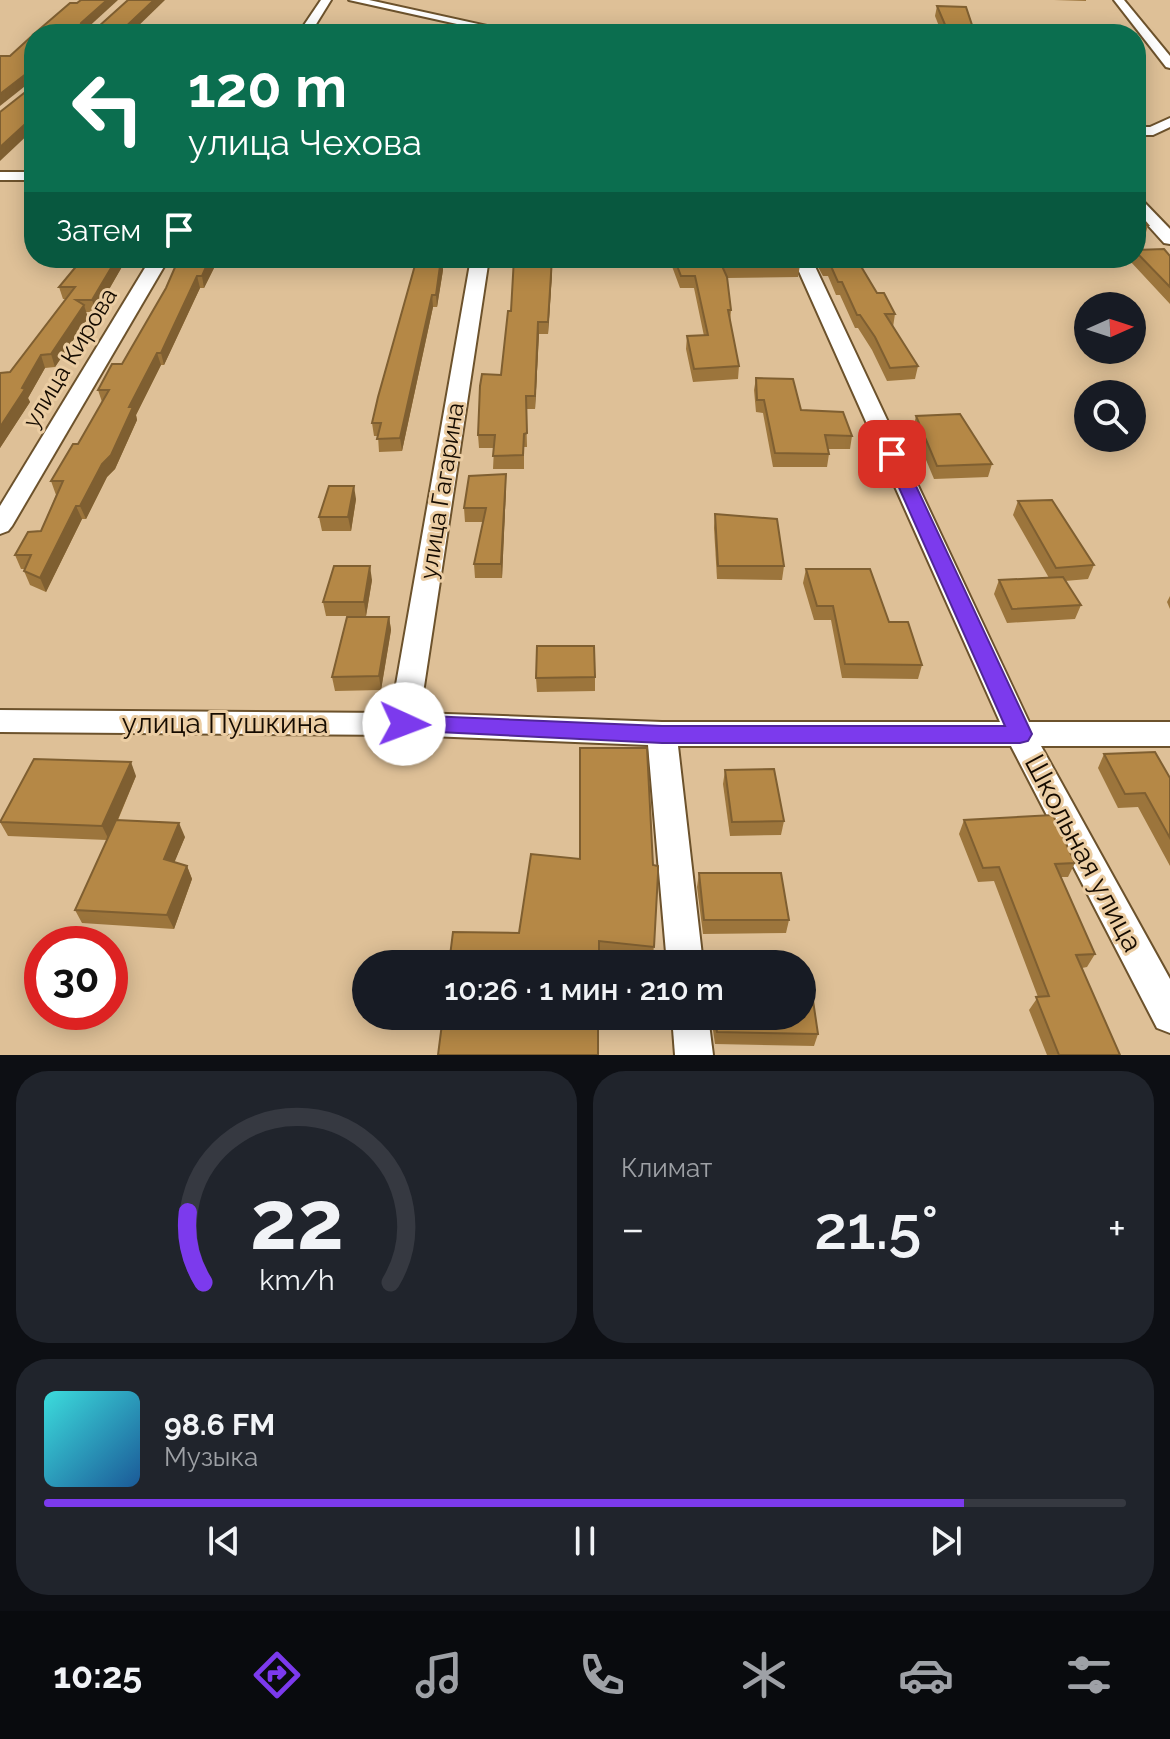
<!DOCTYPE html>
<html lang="ru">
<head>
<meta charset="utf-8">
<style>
	body { margin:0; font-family:Raleway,sans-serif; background:#20242c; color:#f1f3f6; height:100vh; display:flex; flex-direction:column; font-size:30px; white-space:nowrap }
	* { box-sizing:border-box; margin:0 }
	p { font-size:26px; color:#9ea1a6 }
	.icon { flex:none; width:44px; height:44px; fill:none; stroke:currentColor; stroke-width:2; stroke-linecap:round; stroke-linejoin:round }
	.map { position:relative; height:1055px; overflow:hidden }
	.drawer { display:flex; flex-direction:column; gap:16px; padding:16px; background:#0d0f14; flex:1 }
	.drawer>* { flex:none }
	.guide { position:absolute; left:24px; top:24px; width:1122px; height:244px; border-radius:32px; box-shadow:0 4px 20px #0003; background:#0b6e4f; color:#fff; overflow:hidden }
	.needle { width:52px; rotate:87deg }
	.tools { position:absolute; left:1074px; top:292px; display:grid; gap:16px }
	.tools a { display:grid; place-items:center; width:72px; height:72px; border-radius:50%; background:#171b24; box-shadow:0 4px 20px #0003; font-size:40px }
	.speed { position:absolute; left:24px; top:926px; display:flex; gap:16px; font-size:40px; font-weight:700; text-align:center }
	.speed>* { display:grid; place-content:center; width:104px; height:104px; border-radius:50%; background:#171b24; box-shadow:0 4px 20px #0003; line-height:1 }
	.speed .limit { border:12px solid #d22; background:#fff; color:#111 }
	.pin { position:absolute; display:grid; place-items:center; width:68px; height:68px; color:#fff; margin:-34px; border-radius:16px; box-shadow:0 4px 12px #0006 }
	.me { position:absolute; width:88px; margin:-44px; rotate:92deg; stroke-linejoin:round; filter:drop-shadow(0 0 6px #0008) }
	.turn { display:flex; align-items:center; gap:28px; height:168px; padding:0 32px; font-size:36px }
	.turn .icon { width:104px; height:104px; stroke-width:2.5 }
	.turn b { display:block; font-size:56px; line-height:68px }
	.then { display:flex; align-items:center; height:76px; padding:0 32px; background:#0003; gap:16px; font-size:30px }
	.big { font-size:60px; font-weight:600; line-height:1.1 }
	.drawer .card { flex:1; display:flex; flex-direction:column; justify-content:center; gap:12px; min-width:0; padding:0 28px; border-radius:32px; background:#20242c }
	.drawer .dial { align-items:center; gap:0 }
	.dial svg { height:208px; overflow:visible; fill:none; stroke:#363941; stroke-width:7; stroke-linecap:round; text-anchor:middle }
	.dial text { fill:#f1f3f6; stroke:none }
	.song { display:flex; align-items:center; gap:24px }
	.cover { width:96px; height:96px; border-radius:12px; background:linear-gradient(135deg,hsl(180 70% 55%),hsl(210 70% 35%)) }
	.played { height:8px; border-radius:4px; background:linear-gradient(90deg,#7c3aed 85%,#363941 85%) }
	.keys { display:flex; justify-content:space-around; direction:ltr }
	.heat { display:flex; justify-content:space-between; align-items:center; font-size:44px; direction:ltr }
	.drawer .tiles { flex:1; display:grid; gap:16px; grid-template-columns:1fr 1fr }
	.card:last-child { grid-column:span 2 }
	.trip { position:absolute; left:352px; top:950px; width:464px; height:80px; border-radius:40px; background:#171b24; box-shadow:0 4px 20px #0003; font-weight:600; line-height:80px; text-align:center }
	.tabs { display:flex; height:128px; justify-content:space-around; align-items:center; background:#090b0e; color:#9ea1a6 }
	.tabs .icon { width:56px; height:56px }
	.tabs .selected { color:#7c3aed }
	.tabs b { font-size:36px; color:#f1f3f6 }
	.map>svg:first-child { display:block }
</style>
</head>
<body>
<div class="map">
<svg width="1170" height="1055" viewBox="0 0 1170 1055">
	<rect width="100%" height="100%" fill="#dec097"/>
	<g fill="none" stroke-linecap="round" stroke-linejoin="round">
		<g stroke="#6c522c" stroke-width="4">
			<g id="street">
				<path d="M321 0H331L310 34H298Z"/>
				<path d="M349 0H369L524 34H502Z"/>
				<path d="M1114 0H1124L1170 56V68L1166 67Z"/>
				<path d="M1170 118V127L1153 135H1136V127H1150Z"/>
				<rect x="0" y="172" width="34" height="8"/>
				<path d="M1136 198 1142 200 1170 229V244L1164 243 1136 212Z"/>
				<path d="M151 258H169L12 526 8 531 0 534V506Z"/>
				<path d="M471 258H489L420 713 662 722H1000L793 258H811L1029 722H1170V746H1041L1170 979V1033L1157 1028 1011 746H678L703 964H667L648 745 404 735 0 732V710L391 713Z"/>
				<path d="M672 1016H708L713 1055H675Z"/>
			</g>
		</g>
		<use href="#street" fill="#fff" fill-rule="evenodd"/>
	</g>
	<g fill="#9c753c">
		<path d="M1054 0H1086V1Z"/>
		<path d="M937 6 975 34H942L935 16Z"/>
		<path d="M1136 211 1148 225 1145 236 1136 237Z"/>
		<path d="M1136 250 1170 256V304L1130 261 1131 258H1136Z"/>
		<path d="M83 258H127L96 312H86L88 318 55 367 45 368 28 398 30 402 0 448V373L10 372 66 299H63L59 287Z"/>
		<path d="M179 258H219L204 288H200L164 365H161L136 415 137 420 115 469 107 477 86 519H82L46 592 30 585 24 571 25 569H21L15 555 41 531 56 495 51 481 78 444 102 402 98 390 122 364 166 288Z"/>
		<path d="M417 258H442L443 270 437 307H433L402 451 379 452 378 436H374L372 423Z"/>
		<path d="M511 258H552V273L548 334H539L535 409H526L527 447H524V469H493L494 448H479L478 435 501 375 511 311 514 261H511Z"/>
		<path d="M670 258H797L800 265 798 277 727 278 731 310 730 322 739 366 738 379 693 382 686 349 687 336H704L694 288H680L670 261Z"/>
		<path d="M813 258H856L877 293 895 314 893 327 918 366 915 379 887 381 872 350 858 328H855L840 295H836L828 276H823Z"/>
		<path d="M756 378 801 410 852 436 850 449H828L829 454 827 467H773L763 413 756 412 754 390Z"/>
		<path d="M916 416 992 464 988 477 934 479 913 429Z"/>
		<path d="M506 488 502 578H475L474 564 483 522H465L464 508Z"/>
		<path d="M356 499 351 531H322L319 517Z"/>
		<path d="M1018 501 1094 565 1088 579 1065 581 1081 605 1075 619 1007 623 994 594 999 580 1049 578 1013 515Z"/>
		<path d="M715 514 784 566 782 580 717 579 714 528Z"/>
		<path d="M806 569 889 622 922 665 918 679 842 678 831 620H814L803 583Z"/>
		<path d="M372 580 366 616H326L323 602Z"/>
		<path d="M1170 596V609L1167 602Z"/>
		<path d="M389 617 391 630 381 690 335 691 332 677Z"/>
		<path d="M595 677V691L537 692 536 678Z"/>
		<path d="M1104 754 1170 778V866L1138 807 1118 808 1098 768Z"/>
		<path d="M725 770 784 821 781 835 730 836 723 784Z"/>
		<path d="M136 776 118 820 185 837 174 862 187 866 192 879 174 929 82 923 75 910 107 840 8 836 0 822Z"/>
		<path d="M964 820 1075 863 1068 877H1061L1095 954 1087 967 1082 968 1120 1055H1047L1029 1010 1038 997 994 881 978 882 959 834Z"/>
		<path d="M653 865 658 874 653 960 599 955 519 933Z"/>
		<path d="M699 873 789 920 786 933 703 934 697 887Z"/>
		<path d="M711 1016H802L818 1034 814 1046 715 1044Z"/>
	</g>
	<g fill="#7f5f31">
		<path d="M107 0H118L83 32 80 27 81 23Z"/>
		<path d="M154 0H165L130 34H118Z"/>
		<path d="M31 70 34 79 0 106V94Z"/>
		<path d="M34 116V129L0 161V147Z"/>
		<path d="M117 258H127L96 312 92 300Z"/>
		<path d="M210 258H219L204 288 202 276Z"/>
		<path d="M438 258H442L443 270 437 307 436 295Z"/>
		<path d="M552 261V273L548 334V322Z"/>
		<path d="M197 276 200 288 164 365 161 353Z"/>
		<path d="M432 295 433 307 402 451 400 438Z"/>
		<path d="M84 305 88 318 55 367 51 354Z"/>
		<path d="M538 322 539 334 535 409V396Z"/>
		<path d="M157 353 161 365 136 415 137 420 115 469 107 477 86 519 80 506Z"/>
		<path d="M41 355 45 368 28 398 30 402 0 448V427Z"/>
		<path d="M506 474V488L502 578 501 564Z"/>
		<path d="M354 486 356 499 351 531 348 517Z"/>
		<path d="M76 506 82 519 46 592 40 578Z"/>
		<path d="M370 566 372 580 366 616 364 602Z"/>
		<path d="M389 617 391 630 381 690 379 676Z"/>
		<path d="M131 762 136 776 109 840 102 826Z"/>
		<path d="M179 823 185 837 170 873 164 859Z"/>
		<path d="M187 866 192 879 174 929 167 915Z"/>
	</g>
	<g fill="#b58846" stroke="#7f5f31" stroke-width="2">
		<path d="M81 0H107L81 23 80 27H98L128 0H154L118 34H34L70 3H77Z"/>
		<path d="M937 6 966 7 975 34H949Z"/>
		<path d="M34 34V73L31 70 0 94V56H10Z"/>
		<path d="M34 74V116L0 147V112L33 86Z"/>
		<path d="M1136 211 1148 225H1136Z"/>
		<path d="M1164 249 1170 256V287L1136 252V250Z"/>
		<path d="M83 258H117L92 300H76L84 305 51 354 41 355 22 388 25 389 0 427V373L10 372 75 287H59Z"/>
		<path d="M179 258H210L202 276H197L161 353H157L129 407H133L111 455 102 464 80 506H76L40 578 24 571 31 555H15L28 532 41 531 63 481H51L73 444H78L109 390H98L112 364H122L166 288Z"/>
		<path d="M417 258 441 259 436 295H432L400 438 377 439 381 423H372L378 397Z"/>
		<path d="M514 258H552L548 322H538L535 396H526L527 433 524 434 523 455 493 456 495 435H478L480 386 482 374 501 375 508 311H511Z"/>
		<path d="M674 258H797L800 265 722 266 727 277 731 310H728L739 366 694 369 687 336 708 335 695 276H681Z"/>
		<path d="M821 258H856L877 293H884L895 314H885L918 366 890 368 875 337 860 315H857L842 282H838L830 264H825Z"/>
		<path d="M756 378 793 379 801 410 843 412 852 436 825 435 829 454 775 453 764 400H757Z"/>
		<path d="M960 414 992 464 937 466 916 416Z"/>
		<path d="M506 474 501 564H474L486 508H464L469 476Z"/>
		<path d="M329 486H354L348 517H319Z"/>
		<path d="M1052 500 1094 565 1056 568 1018 501Z"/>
		<path d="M715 514 777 519 784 566H718Z"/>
		<path d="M334 566H370L364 602H323Z"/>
		<path d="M806 569H870L889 622H908L922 665 845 664 833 606H817Z"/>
		<path d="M1063 577 1081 605 1012 609 999 580Z"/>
		<path d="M347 617H389L379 676 332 677Z"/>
		<path d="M537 646H594L595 677 536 678Z"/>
		<path d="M580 748H647L653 865 658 866V874L654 947 599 941V964H449L453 932 519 933 531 854 580 859Z"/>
		<path d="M1155 752 1170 778V838L1145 793 1125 794 1104 754Z"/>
		<path d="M34 759 131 762 102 826 0 822Z"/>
		<path d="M774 769 784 821 732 822 725 770Z"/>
		<path d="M1053 815 1075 863 1055 864 1095 954 1076 955 1120 1055H1059L1036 997 1049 996 999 867 983 868 964 820Z"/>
		<path d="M116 820 179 823 164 859 187 866 167 915 75 910Z"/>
		<path d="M699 873H781L789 920H704Z"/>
		<path d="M802 987H811L818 1034 717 1032 715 1016H802Z"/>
		<path d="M443 1016H598V1055H438Z"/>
	</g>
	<path fill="#7c3aed" stroke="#51269a" stroke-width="2" d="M892 449 901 454 1032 734 1028 741 1020 743H662L397 730 393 724 397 718 404 715 662 726H1005L884 454Z"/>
	<g text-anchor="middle" stroke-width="6" stroke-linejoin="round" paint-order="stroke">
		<g font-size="24" fill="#150b00" stroke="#ebcda3">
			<text transform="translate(70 358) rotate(-59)" y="8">улица Кирова</text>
			<text transform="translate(442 491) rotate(-81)" y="8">улица Гагарина</text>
		</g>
		<g font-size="28" fill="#150b00" stroke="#ebcda3">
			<text x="225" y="733">улица Пушкина</text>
			<text transform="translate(1084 853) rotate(62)" y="10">Школьная улица</text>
		</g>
	</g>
</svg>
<div class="tools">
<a><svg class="needle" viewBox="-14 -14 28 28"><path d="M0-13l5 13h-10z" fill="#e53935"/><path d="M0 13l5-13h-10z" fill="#9ea1a6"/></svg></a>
<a><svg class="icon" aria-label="search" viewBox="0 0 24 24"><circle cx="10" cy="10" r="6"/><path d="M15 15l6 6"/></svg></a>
</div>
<div class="speed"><div class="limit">30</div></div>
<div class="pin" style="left:892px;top:454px;background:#d93025"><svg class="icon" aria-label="arrive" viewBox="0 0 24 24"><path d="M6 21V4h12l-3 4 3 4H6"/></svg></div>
<svg class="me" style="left:404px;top:724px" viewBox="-20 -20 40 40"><circle r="19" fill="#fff"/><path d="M0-13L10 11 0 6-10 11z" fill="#7c3aed"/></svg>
<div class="trip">10:26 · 1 мин · 210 m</div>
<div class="guide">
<div class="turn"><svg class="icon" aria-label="left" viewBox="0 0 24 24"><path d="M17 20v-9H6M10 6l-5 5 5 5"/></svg><div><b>120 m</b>улица Чехова</div></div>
<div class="then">Затем<svg class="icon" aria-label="arrive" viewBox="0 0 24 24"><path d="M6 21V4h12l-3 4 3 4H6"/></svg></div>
</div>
</div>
<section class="drawer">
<div class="tiles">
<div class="card dial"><svg viewBox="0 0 100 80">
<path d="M14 69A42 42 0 1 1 86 69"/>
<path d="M14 69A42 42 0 0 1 8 42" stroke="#7c3aed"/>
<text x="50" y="56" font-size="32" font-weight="700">22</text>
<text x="50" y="72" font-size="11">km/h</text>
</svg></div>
<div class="card"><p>Климат</p>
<div class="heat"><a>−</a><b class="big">21.5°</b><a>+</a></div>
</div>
<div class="card">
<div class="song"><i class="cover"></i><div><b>98.6 FM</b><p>Музыка</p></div></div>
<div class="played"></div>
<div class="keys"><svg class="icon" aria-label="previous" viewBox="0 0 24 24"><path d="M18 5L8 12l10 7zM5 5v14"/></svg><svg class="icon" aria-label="pause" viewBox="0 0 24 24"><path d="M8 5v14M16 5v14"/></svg><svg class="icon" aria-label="next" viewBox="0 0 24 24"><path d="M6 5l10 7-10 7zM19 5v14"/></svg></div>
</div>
</div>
</section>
<nav class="tabs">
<b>10:25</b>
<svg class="icon selected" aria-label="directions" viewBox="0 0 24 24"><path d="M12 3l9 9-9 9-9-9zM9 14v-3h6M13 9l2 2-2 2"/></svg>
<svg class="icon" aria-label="music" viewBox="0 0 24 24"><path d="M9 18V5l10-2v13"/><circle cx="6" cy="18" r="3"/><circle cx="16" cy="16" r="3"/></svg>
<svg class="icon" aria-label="phone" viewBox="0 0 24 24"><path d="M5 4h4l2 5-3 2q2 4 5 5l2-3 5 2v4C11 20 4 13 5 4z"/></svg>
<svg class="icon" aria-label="climate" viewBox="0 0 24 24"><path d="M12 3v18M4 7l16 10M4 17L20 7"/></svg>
<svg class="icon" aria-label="car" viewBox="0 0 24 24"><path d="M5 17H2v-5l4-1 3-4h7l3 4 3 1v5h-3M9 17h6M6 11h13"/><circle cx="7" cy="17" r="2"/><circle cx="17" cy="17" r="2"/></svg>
<svg class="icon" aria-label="filters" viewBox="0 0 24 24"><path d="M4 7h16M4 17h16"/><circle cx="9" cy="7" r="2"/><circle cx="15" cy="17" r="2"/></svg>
</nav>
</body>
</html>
